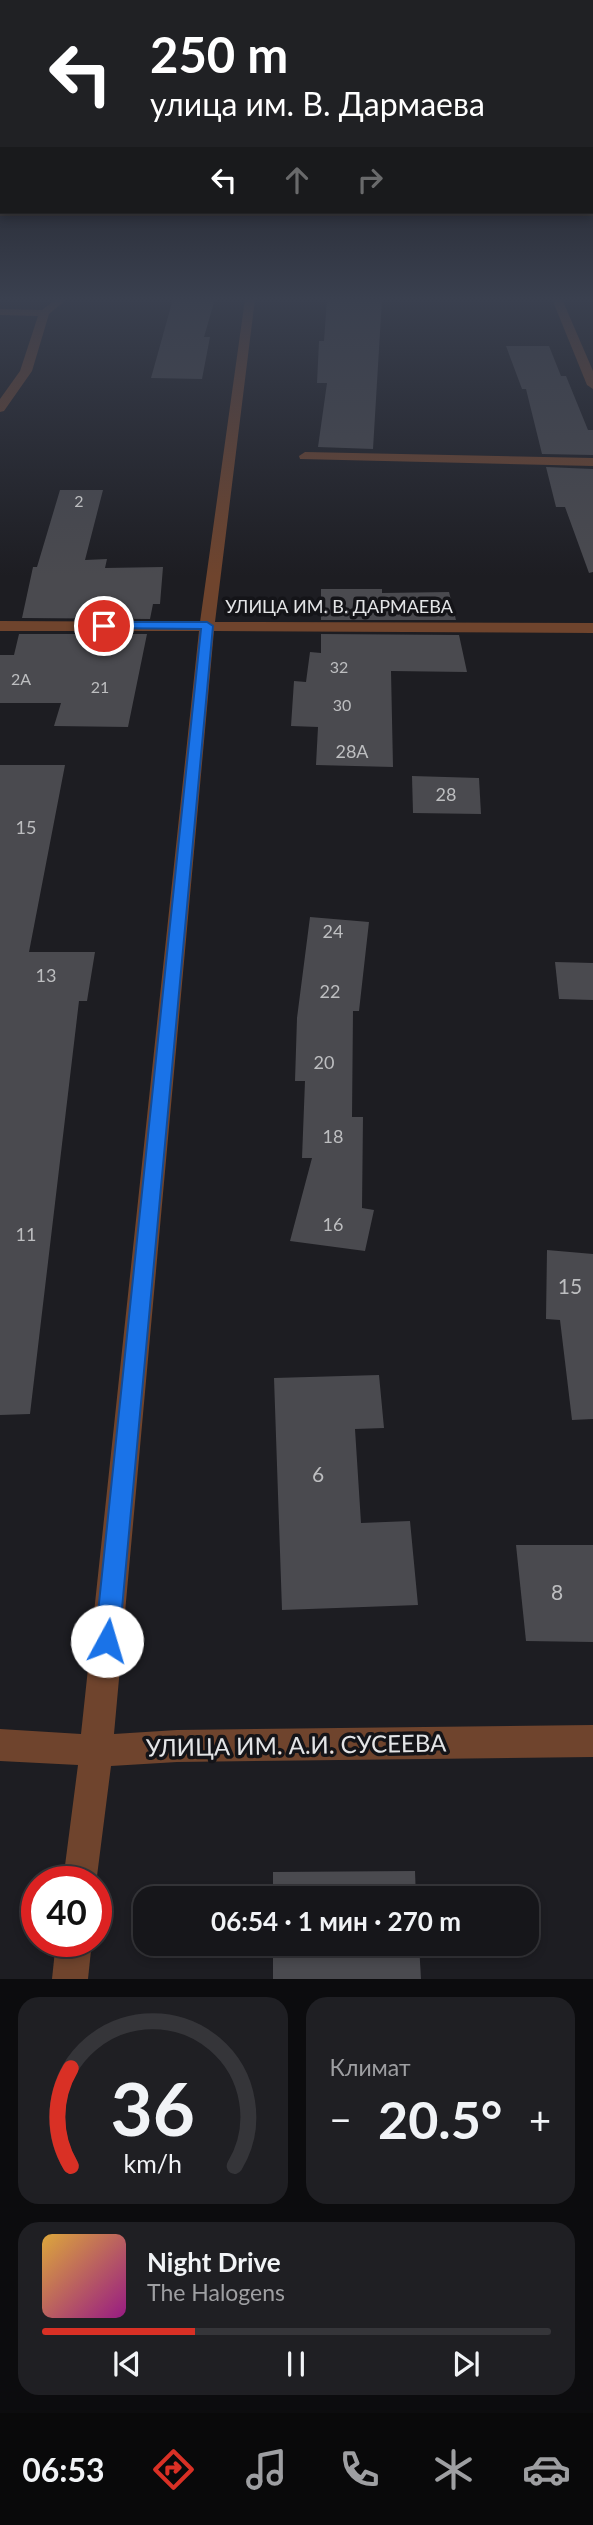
<!DOCTYPE html>
<html lang="ru">
<head>
<meta charset="utf-8">
<style>
	body { margin:0; font-family:Lato,sans-serif; background:#1f1f23; color:#f1f3f6; height:100vh; display:flex; flex-direction:column; font-size:26px; white-space:nowrap }
	* { box-sizing:border-box; margin:0 }
	p { font-size:23px; color:#9e9fa2 }
	.icon { flex:none; width:38px; height:38px; fill:none; stroke:currentColor; stroke-width:2; stroke-linecap:round; stroke-linejoin:round }
	.map { position:relative; height:1979px; overflow:hidden }
	.drawer { display:flex; flex-direction:column; gap:18px; padding:18px; background:#0c0c0e; flex:1 }
	.drawer>* { flex:none }
	.banner { position:absolute; left:0px; top:0px; width:593px; height:214px; box-shadow:0 4px 10px #0003,0 0 0 2px #353539; background:#202124; color:#fff; overflow:hidden }
	.speed { position:absolute; left:21px; top:1866px; display:flex; gap:14px; font-size:35px; font-weight:700; text-align:center }
	.speed>* { display:grid; place-content:center; width:91px; height:91px; border-radius:50%; background:#16161a; box-shadow:0 4px 10px #0003,0 0 0 2px #353539; line-height:1 }
	.speed .limit { border:10px solid #d22; background:#fff; color:#111 }
	.pin { position:absolute; display:grid; place-items:center; width:60px; height:60px; color:#fff; margin:-30px; border:4px solid #fff; border-radius:50%; box-shadow:0 2px 7px #0007 }
	.me { position:absolute; width:77px; margin:-38px; rotate:6deg; stroke-linejoin:round; filter:drop-shadow(0 0 5px #0008) }
	.turn { display:flex; align-items:center; gap:24px; height:147px; padding:0 35px; font-size:32px }
	.turn .icon { width:91px; height:91px; stroke-width:2.5 }
	.turn b { display:block; font-size:49px; line-height:60px }
	.lanes { display:flex; align-items:center; height:66px; padding:0 35px; background:#0003; justify-content:center; gap:35px; direction:ltr }
	.lanes .off { opacity:.35 }
	.big { font-size:52px; font-weight:700; line-height:1.1 }
	.drawer .widget { flex:1; display:flex; flex-direction:column; justify-content:center; gap:10px; min-width:0; padding:0 24px; border-radius:21px; background:#1f1f23 }
	.drawer .dial { align-items:center; gap:0 }
	.dial svg { height:182px; overflow:visible; fill:none; stroke:#353539; stroke-width:7; stroke-linecap:round; text-anchor:middle }
	.dial text { fill:#f1f3f6; stroke:none }
	.song { display:flex; align-items:center; gap:21px }
	.cover { width:84px; height:84px; border-radius:10px; background:linear-gradient(135deg,hsl(40 70% 55%),hsl(310 70% 35%)) }
	.played { height:7px; border-radius:4px; background:linear-gradient(90deg,#d93025 30%,#353539 30%) }
	.keys { display:flex; justify-content:space-around; direction:ltr }
	.heat { display:flex; justify-content:space-between; align-items:center; font-size:38px; direction:ltr }
	.drawer .tiles { flex:1; display:grid; gap:18px; grid-template-columns:1fr 1fr }
	.widget:last-child { grid-column:span 2 }
	.trip { position:absolute; left:133px; top:1886px; width:406px; height:70px; border-radius:21px; background:#16161a; box-shadow:0 4px 10px #0003,0 0 0 2px #353539; font-weight:700; line-height:70px; text-align:center }
	.tab-bar { display:flex; height:112px; justify-content:space-around; align-items:center; background:#09090a; color:#9e9fa2 }
	.tab-bar .icon { width:49px; height:49px }
	.tab-bar .on { color:#d93025 }
	.tab-bar b { font-size:32px; color:#f1f3f6 }
	.map>svg:first-child { display:block }
</style>
</head>
<body>
<div class="map">
<svg width="593" height="1979" viewBox="0 0 593 1979">
	<rect width="100%" height="100%" fill="#1d1d22"/>
	<g fill="#4a4a4f">
		<path d="M173 299H215L204 337H210L202 379 151 378Z"/>
		<path d="M327 299H382L373 449 318 447 327 383H317L319 341H324Z"/>
		<path d="M506 346H549L561 376H566L588 430H593V455L542 454 526 389H522Z"/>
		<path d="M546 467 593 469V572L589 573 565 507H556Z"/>
		<path d="M60 490H103L85 560 107 559 105 568 163 567 160 604H153L150 619 22 618 33 567H37Z"/>
		<path d="M321 589H382V593L449 592 456 620H321Z"/>
		<path d="M19 634H147L128 727 54 726 61 703H0V655H14Z"/>
		<path d="M321 634 459 635 467 672 391 671 393 767 316 765 318 727 291 726 294 681 306 682 310 652 321 653Z"/>
		<path d="M0 765H65L29 952H95L87 1001H79L30 1414 0 1415Z"/>
		<path d="M412 776 479 778 481 814 413 813Z"/>
		<path d="M310 917 369 922 359 1011H353L352 1117H363L362 1208 374 1210 365 1251 290 1241 312 1158H302L305 1081H295L297 1018Z"/>
		<path d="M555 962 593 963V1000L559 999Z"/>
		<path d="M547 1250 593 1254V1419L572 1420 560 1320 546 1319Z"/>
		<path d="M379 1375 384 1428 355 1429 361 1523 410 1521 418 1605 282 1610 274 1378Z"/>
		<path d="M516 1545H593V1642L526 1641Z"/>
		<path d="M415 1871 416 1899H273V1872Z"/>
		<path d="M273 1944H419L421 1979H273Z"/>
	</g>
	<g fill="none" stroke-linecap="round" stroke-linejoin="round">
		<g fill="#6f442d" fill-rule="evenodd">
			<path d="M56 299H67L49 314 32 371 4 411 0 412V399L20 371 38 316 0 315V309L42 310Z"/>
			<path d="M245 299H255L215 622 593 623V633L214 631 114 1734 177 1730 593 1725V1757L177 1762 111 1766 96 1884V1881H63L78 1765 0 1761V1729L81 1734 199 631H0V621L200 622Z"/>
			<path d="M552 299H562L593 371V389L587 385Z"/>
			<path d="M305 452 593 458V466L300 459 299 456Z"/>
			<path d="M56 1941H92L88 1979H52Z"/>
		</g>
	</g>
	<linearGradient id="sky" x2="0" y2="1"><stop stop-color="#101013"/><stop offset="0.52" stop-color="#3a404f"/><stop offset="1" stop-color="#3a404f" stop-opacity="0"/></linearGradient>
	<rect width="593" height="576" fill="url(#sky)"/>
	<path fill="#1a73e8" stroke="#114b97" stroke-width="2" d="M104 622H207L213 626 119 1641 115 1649 107 1652 98 1649 95 1641 201 629 99 628V623Z"/>
	<g text-anchor="middle" stroke-width="7" stroke-linejoin="round" paint-order="stroke">
		<g font-size="16" fill="#bdbec0">
			<text x="79" y="507">2</text>
			<text x="339" y="673">32</text>
			<text x="21" y="685">2А</text>
			<text x="100" y="693">21</text>
			<text x="342" y="711">30</text>
		</g>
		<g font-size="18" fill="#e3e4e6" stroke="#141418">
			<text x="339" y="613">УЛИЦА ИМ. В. ДАРМАЕВА</text>
		</g>
		<g font-size="18" fill="#bdbec0">
			<text x="352" y="758">28А</text>
			<text x="446" y="801">28</text>
			<text x="26" y="834">15</text>
			<text x="333" y="938">24</text>
			<text x="46" y="982">13</text>
			<text x="330" y="998">22</text>
			<text x="324" y="1069">20</text>
			<text x="333" y="1143">18</text>
			<text x="333" y="1231">16</text>
			<text x="26" y="1241">11</text>
		</g>
		<g font-size="21" fill="#bdbec0">
			<text x="570" y="1294">15</text>
			<text x="318" y="1482">6</text>
			<text x="557" y="1600">8</text>
		</g>
		<g font-size="24" fill="#e3e4e6" stroke="#141418">
			<text transform="translate(296 1746) rotate(-1)" y="8">УЛИЦА ИМ. А.И. СУСЕЕВА</text>
		</g>
	</g>
</svg>
<div class="speed"><div class="limit">40</div></div>
<div class="pin" style="left:104px;top:626px;background:#d93025"><svg class="icon" aria-label="arrive" viewBox="0 0 24 24"><path d="M6 21V4h12l-3 4 3 4H6"/></svg></div>
<svg class="me" style="left:107px;top:1641px" viewBox="-20 -20 40 40"><circle r="19" fill="#fff"/><path d="M0-13L10 11 0 6-10 11z" fill="#1a73e8"/></svg>
<div class="trip">06:54 · 1 мин · 270 m</div>
<div class="banner">
<div class="turn"><svg class="icon" aria-label="left" viewBox="0 0 24 24"><path d="M17 20v-9H6M10 6l-5 5 5 5"/></svg><div><b>250 m</b>улица им. В. Дармаева</div></div>
<div class="lanes"><svg class="icon" aria-label="left" viewBox="0 0 24 24"><path d="M17 20v-9H6M10 6l-5 5 5 5"/></svg><svg class="icon off" aria-label="ahead" viewBox="0 0 24 24"><path d="M12 20V5M6 11l6-6 6 6"/></svg><svg class="icon off" aria-label="right" viewBox="0 0 24 24"><path d="M7 20v-9h11M14 6l5 5-5 5"/></svg></div>
</div>
</div>
<section class="drawer">
<div class="tiles">
<div class="widget dial"><svg viewBox="0 0 100 80">
<path d="M14 69A42 42 0 1 1 86 69"/>
<path d="M14 69A42 42 0 0 1 14 26" stroke="#d93025"/>
<text x="50" y="56" font-size="32" font-weight="700">36</text>
<text x="50" y="72" font-size="11">km/h</text>
</svg></div>
<div class="widget"><p>Климат</p>
<div class="heat"><a>−</a><b class="big">20.5°</b><a>+</a></div>
</div>
<div class="widget">
<div class="song"><i class="cover"></i><div><b>Night Drive</b><p>The Halogens</p></div></div>
<div class="played"></div>
<div class="keys"><svg class="icon" aria-label="previous" viewBox="0 0 24 24"><path d="M18 5L8 12l10 7zM5 5v14"/></svg><svg class="icon" aria-label="pause" viewBox="0 0 24 24"><path d="M8 5v14M16 5v14"/></svg><svg class="icon" aria-label="next" viewBox="0 0 24 24"><path d="M6 5l10 7-10 7zM19 5v14"/></svg></div>
</div>
</div>
</section>
<nav class="tab-bar">
<b>06:53</b>
<svg class="icon on" aria-label="directions" viewBox="0 0 24 24"><path d="M12 3l9 9-9 9-9-9zM9 14v-3h6M13 9l2 2-2 2"/></svg>
<svg class="icon" aria-label="music" viewBox="0 0 24 24"><path d="M9 18V5l10-2v13"/><circle cx="6" cy="18" r="3"/><circle cx="16" cy="16" r="3"/></svg>
<svg class="icon" aria-label="phone" viewBox="0 0 24 24"><path d="M5 4h4l2 5-3 2q2 4 5 5l2-3 5 2v4C11 20 4 13 5 4z"/></svg>
<svg class="icon" aria-label="climate" viewBox="0 0 24 24"><path d="M12 3v18M4 7l16 10M4 17L20 7"/></svg>
<svg class="icon" aria-label="car" viewBox="0 0 24 24"><path d="M5 17H2v-5l4-1 3-4h7l3 4 3 1v5h-3M9 17h6M6 11h13"/><circle cx="7" cy="17" r="2"/><circle cx="17" cy="17" r="2"/></svg>
</nav>
</body>
</html>
